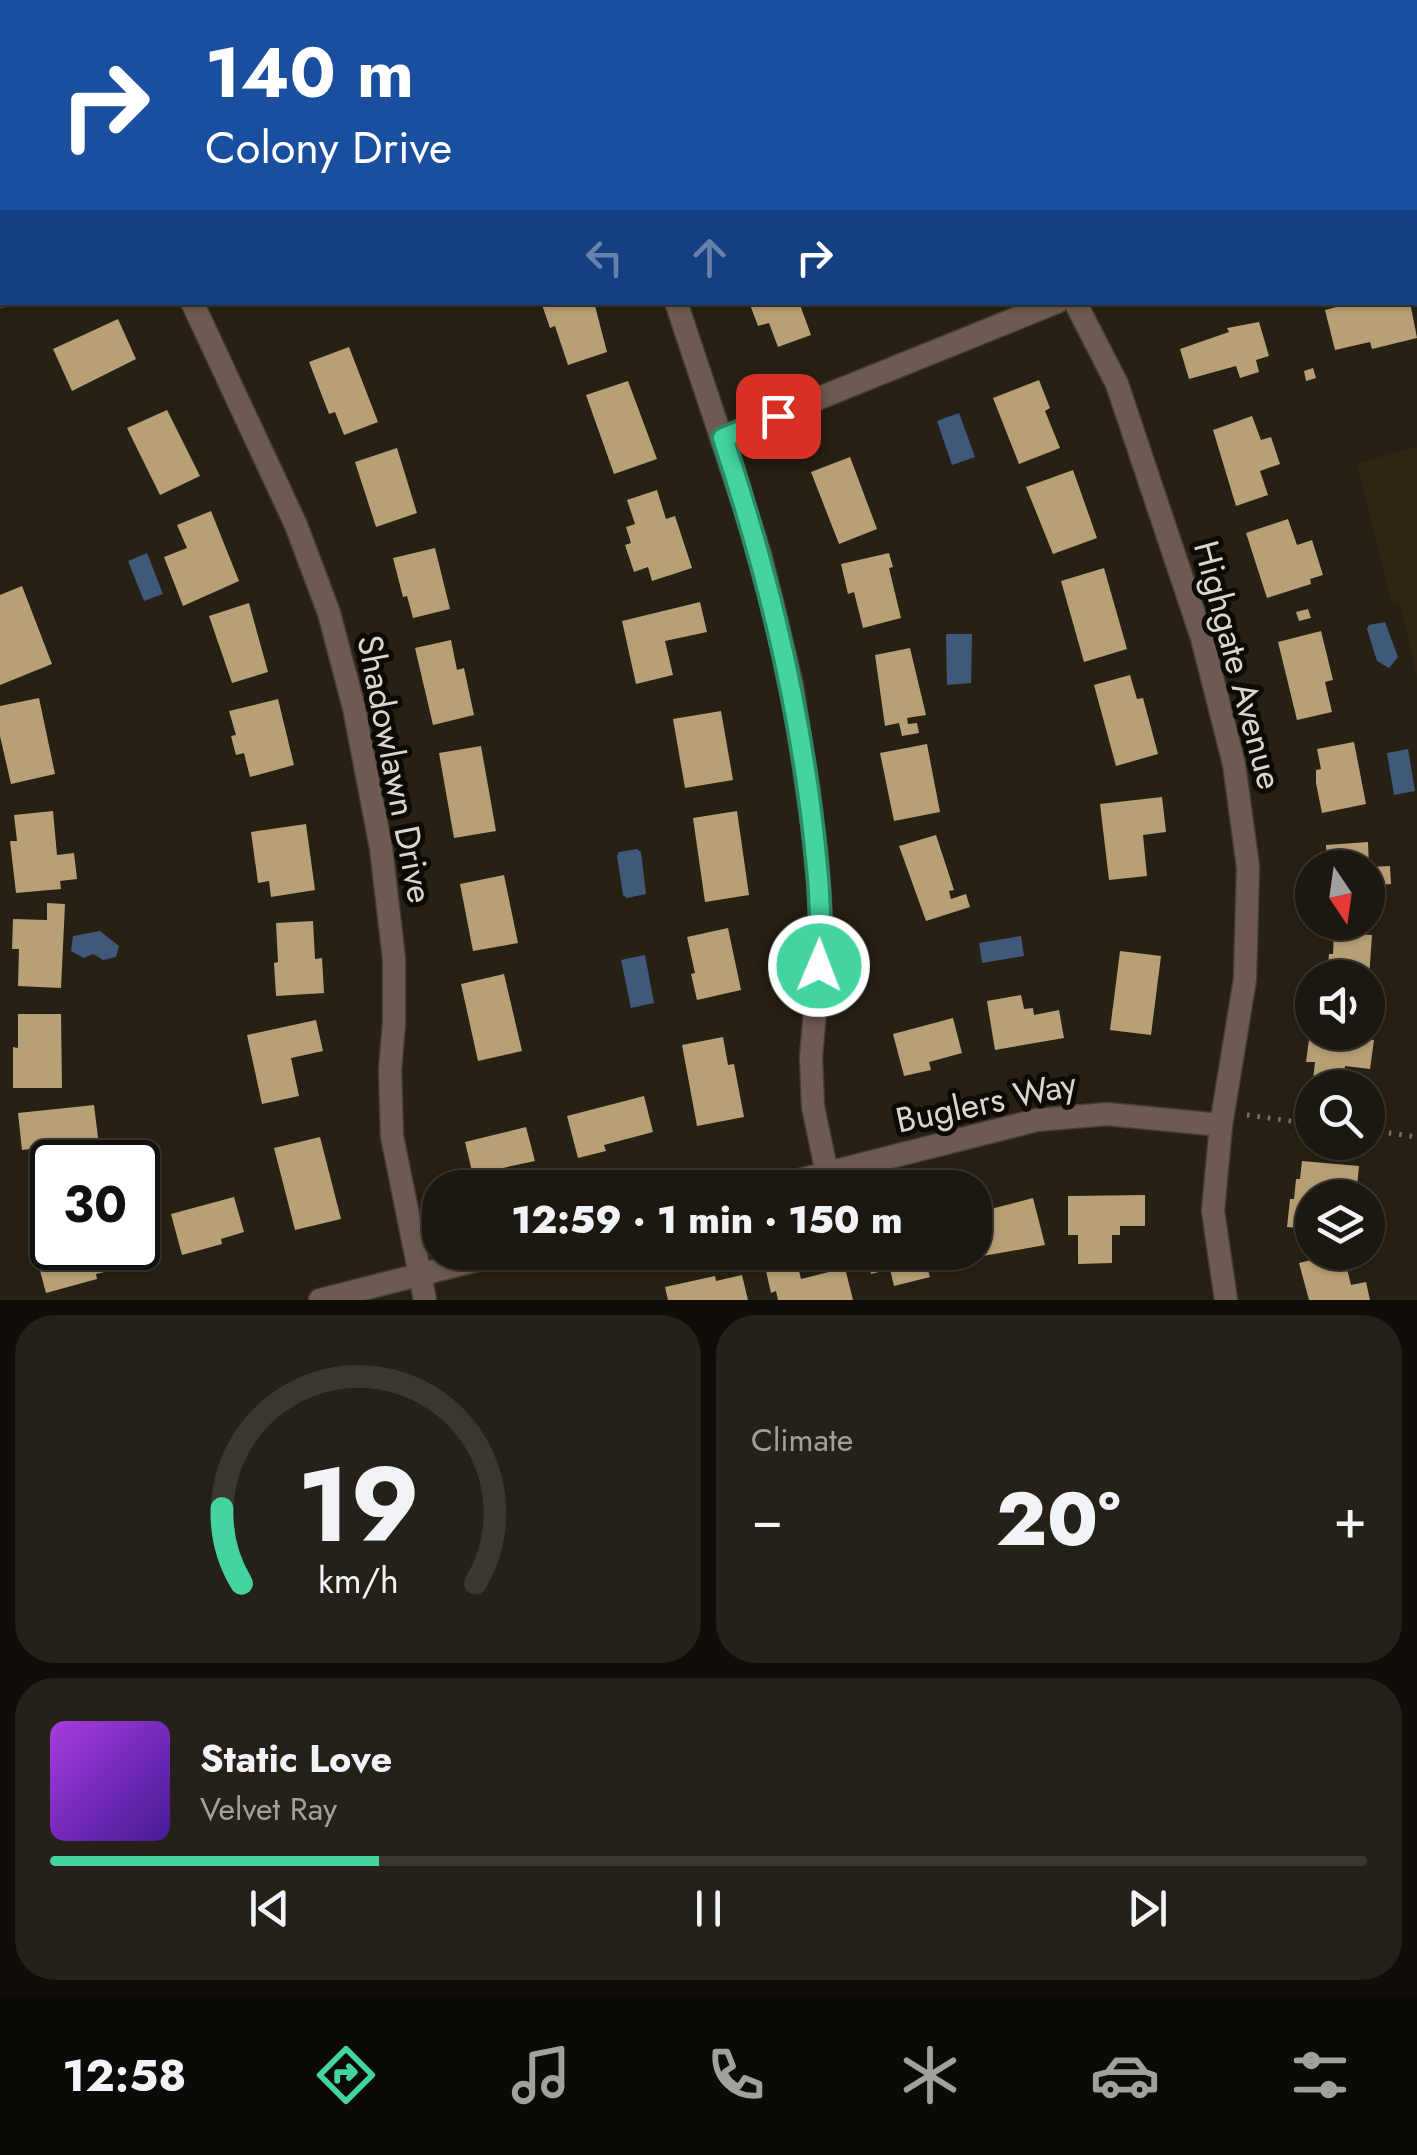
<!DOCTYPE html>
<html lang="en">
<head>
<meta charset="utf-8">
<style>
	body { margin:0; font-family:Jost,sans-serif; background:#252118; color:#f1f3f6; height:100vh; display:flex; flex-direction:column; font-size:38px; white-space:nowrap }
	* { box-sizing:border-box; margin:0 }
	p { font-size:32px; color:#a0a09e }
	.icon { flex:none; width:55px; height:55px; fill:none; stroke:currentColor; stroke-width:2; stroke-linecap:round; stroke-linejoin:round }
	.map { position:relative; height:1300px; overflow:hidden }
	.drawer { display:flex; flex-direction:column; gap:15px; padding:15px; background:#100d08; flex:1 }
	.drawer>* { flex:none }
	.banner { position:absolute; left:0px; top:0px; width:1418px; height:305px; box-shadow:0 2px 8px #0004,0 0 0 2px #3b372f; background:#1a4fa0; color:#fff; overflow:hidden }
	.needle { width:65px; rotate:167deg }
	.fabs { position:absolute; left:1295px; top:850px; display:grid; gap:20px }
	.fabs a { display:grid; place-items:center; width:90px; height:90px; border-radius:50%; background:#1d180f; box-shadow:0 2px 8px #0004,0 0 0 2px #3b372f; font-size:50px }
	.speed { position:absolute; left:30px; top:1140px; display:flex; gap:20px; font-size:50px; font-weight:700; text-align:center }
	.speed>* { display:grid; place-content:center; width:130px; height:130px; border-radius:50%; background:#1d180f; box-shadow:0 2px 8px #0004,0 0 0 2px #3b372f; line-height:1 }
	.speed .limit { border:5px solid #111; border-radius:15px; background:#fff; color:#111 }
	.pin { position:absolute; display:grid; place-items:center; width:85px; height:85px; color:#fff; margin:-42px; border-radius:20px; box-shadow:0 5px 15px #0006 }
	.me { position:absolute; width:110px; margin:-55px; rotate:1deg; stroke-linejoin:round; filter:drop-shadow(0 0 8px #0008) }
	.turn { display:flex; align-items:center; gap:35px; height:210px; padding:0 40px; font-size:45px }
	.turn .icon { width:130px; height:130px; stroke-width:2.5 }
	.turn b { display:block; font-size:70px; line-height:85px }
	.lanes { display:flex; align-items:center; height:95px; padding:0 40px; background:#0003; justify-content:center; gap:50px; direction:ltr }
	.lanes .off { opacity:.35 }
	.big { font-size:75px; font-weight:800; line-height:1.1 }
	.drawer .card { flex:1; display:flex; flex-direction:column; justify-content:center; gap:15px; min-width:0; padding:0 35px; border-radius:40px; background:#252118 }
	.drawer .dial { align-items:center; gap:0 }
	.dial svg { height:260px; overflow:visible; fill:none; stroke:#3b372f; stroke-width:7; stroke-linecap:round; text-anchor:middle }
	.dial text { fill:#f1f3f6; stroke:none }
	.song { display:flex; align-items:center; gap:30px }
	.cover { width:120px; height:120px; border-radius:15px; background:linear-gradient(135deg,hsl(280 70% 55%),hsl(260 70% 35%)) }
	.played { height:10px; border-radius:5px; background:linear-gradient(90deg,#44d49f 25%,#3b372f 25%) }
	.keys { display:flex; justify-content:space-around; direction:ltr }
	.heat { display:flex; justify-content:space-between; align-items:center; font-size:55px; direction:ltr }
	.drawer .tiles { flex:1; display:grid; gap:15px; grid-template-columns:1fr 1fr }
	.card:last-child { grid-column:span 2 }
	.trip { position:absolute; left:422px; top:1170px; width:570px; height:100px; border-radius:40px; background:#1d180f; box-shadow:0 2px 8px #0004,0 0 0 2px #3b372f; font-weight:800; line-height:100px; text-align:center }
	.menu { display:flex; height:160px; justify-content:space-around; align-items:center; background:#0c0a06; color:#a0a09e }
	.menu .icon { width:70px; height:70px }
	.menu .active { color:#44d49f }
	.menu b { font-size:45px; color:#f1f3f6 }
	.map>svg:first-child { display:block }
</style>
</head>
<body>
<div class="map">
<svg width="1417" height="1300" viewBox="0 0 1417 1300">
	<rect width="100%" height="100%" fill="#272014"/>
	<path fill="#312614" d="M1417 447V677L1400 602 1392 604 1357 463Z"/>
	<g fill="#40587a">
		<path d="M959 413 975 457 952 465 937 421Z"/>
		<path d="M147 553 163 594 144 601 128 561Z"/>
		<path d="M1385 622 1398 657 1389 668 1377 661 1367 629 1369 625Z"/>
		<path d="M946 634H972L971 683 947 685Z"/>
		<path d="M1408 749 1415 791 1394 795 1387 753Z"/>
		<path d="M637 849 641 852 646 894 627 898 623 895 617 856 619 852Z"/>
		<path d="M100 931 119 946 116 957 103 960 93 954 84 958 71 951 73 936Z"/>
		<path d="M1021 936 1024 956 982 963 979 943Z"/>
		<path d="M645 955 654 1003 631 1008 621 960Z"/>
	</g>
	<g fill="#b8a076">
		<path d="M541 302H594L607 352 568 365 555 326 550 328Z"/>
		<path d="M749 302H799L811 335 778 347 769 323 758 326Z"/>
		<path d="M1356 302H1410L1417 338 1372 349 1370 342 1335 350 1325 310Z"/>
		<path d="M118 319 136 359 72 391 53 349Z"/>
		<path d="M1259 322 1269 356 1256 360 1259 372 1240 378 1236 366 1189 379 1180 349 1229 332 1227 328Z"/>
		<path d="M349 347 378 422 344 435 335 412 329 414 309 362Z"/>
		<path d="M1313 368 1316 378 1306 381 1304 371Z"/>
		<path d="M1039 380 1050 408 1045 411 1060 448 1019 464 993 398Z"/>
		<path d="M628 381 657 459 614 474 586 395Z"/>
		<path d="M167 410 200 476 160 495 127 428Z"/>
		<path d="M1252 416 1261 440 1271 437 1280 464 1260 471 1268 495 1236 506 1213 430Z"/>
		<path d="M397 448 417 513 376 527 355 462Z"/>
		<path d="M850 457 877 529 839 544 811 472Z"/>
		<path d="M1073 470 1097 538 1053 554 1026 487Z"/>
		<path d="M657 490 666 519 675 516 692 568 652 581 648 567 634 572 625 545 631 543 626 527 635 524 627 500Z"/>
		<path d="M211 511 239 581 183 606 164 557 187 548 177 525Z"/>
		<path d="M1288 519 1297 545 1312 540 1323 575 1310 579 1311 584 1267 598 1246 533Z"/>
		<path d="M435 548 450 609 413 618 407 596 403 597 393 558Z"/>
		<path d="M889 553 893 567 889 568 901 618 863 628 854 592 848 594 841 564Z"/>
		<path d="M1104 568 1127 649 1084 662 1061 581Z"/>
		<path d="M22 586 52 664 0 685V595Z"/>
		<path d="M700 602 707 632 665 641 673 675 636 684 622 621Z"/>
		<path d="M249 603 268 672 232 683 209 616Z"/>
		<path d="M1308 609 1311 618 1299 621 1296 612Z"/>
		<path d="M1321 631 1333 680 1325 682 1332 712 1297 720 1278 642Z"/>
		<path d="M451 640 457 670 464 668 474 715 433 725 415 648Z"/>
		<path d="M910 648 926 715 907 718 908 724 917 723 919 733 902 736 899 723 885 726 875 655Z"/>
		<path d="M1130 675 1137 699 1143 698 1158 754 1116 766 1094 685Z"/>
		<path d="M39 698 55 774 11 784 0 736V706Z"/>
		<path d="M278 699 294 765 250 777 244 753 236 755 231 736 236 735 229 711Z"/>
		<path d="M721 711 733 780 685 788 673 719Z"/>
		<path d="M1354 742 1366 804 1322 813 1316 783V770L1321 769 1317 749Z"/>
		<path d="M927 744 940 812 894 821 880 753Z"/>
		<path d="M481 746 496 831 454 838 439 753Z"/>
		<path d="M1162 797 1166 832 1143 835 1147 876 1109 880 1100 804Z"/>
		<path d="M53 811 57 855 74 853 77 879 60 881 61 889 16 893 10 841H17L14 815Z"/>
		<path d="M737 811 749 895 705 902 693 818Z"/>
		<path d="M306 824 315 890 271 897 269 881 258 883 251 832Z"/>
		<path d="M936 835 954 890 949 891 951 899 966 894 970 907 926 921 899 846Z"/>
		<path d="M1368 842 1369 867 1390 866 1391 884 1368 886V868H1327L1326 845Z"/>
		<path d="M504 875 518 943 473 951 460 884Z"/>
		<path d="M47 903 65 904 61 988 18 986 19 949H12L13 919 47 920Z"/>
		<path d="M313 921 315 959 322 958 324 993 276 996 274 963 278 962 276 923Z"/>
		<path d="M728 928 741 990 697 1000 691 974 695 973 687 937Z"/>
		<path d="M1334 933 1372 935 1369 978H1323L1324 968H1328L1329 954H1333Z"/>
		<path d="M1120 951 1161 956 1151 1035 1110 1030Z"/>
		<path d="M504 974 522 1051 478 1061 461 984Z"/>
		<path d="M1021 995 1024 1009 1033 1008 1034 1015 1059 1010 1064 1038 995 1050 987 1001Z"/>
		<path d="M18 1014H61L62 1088H13V1047L18 1048Z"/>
		<path d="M953 1018 962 1053 929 1062 931 1070 904 1076 893 1034Z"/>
		<path d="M316 1020 323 1051 291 1058 299 1096 262 1104 247 1035Z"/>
		<path d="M1310 1032H1367L1366 1039 1374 1040 1370 1069 1345 1066 1343 1088H1312L1315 1062H1306Z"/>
		<path d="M723 1037 728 1065 734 1064 744 1117 697 1126 682 1045Z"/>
		<path d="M644 1096 653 1132 604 1145 606 1151 578 1158 567 1116Z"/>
		<path d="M94 1105 101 1162H49L48 1147 22 1150 18 1113Z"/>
		<path d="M526 1127 535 1161 498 1169 500 1177 475 1184 465 1142Z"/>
		<path d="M320 1137 341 1219 295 1230 274 1148Z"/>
		<path d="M1302 1161 1359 1166 1357 1186H1352L1351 1198H1312V1229L1287 1227 1290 1199H1294L1296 1179H1300Z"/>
		<path d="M1145 1195V1226H1120V1235H1112V1263L1078 1264V1235H1068V1196Z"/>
		<path d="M234 1197 244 1232 221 1239 222 1244 182 1255 171 1214Z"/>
		<path d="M1033 1198 1045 1245 983 1256 975 1213Z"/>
		<path d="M52 1243V1248H118L124 1267 96 1274 97 1279 46 1293 34 1248Z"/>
		<path d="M866 1252H948V1254L925 1260 930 1277 894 1286 890 1269 871 1274Z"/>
		<path d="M1343 1252 1351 1285 1366 1282 1370 1300H1309L1299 1263Z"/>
		<path d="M795 1254 801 1279 845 1268 853 1300H778L776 1291 771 1293 764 1262Z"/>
		<path d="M742 1275 748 1300H668L665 1287 715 1276 716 1281Z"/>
	</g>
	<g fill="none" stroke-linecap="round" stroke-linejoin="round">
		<g stroke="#443d32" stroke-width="25">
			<g id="minor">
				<path d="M50 0 51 2"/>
				<path d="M976 0 977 2"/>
				<path d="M1415 213 1417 212"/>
				<path d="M0 296 2 295"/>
				<path d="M192 302 296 525 329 613 354 708 381 848 394 959V1023L390 1070 392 1136 425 1300"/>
				<path d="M676 302 760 554 792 685 816 850 822 932 811 1057 813 1107 827 1173"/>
				<path d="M1075 302 1117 384 1202 638 1234 764 1248 867 1245 979 1221 1125 1213 1211 1226 1300"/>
				<path d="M723 437 1057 302"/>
				<path d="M768 1188 1037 1120 1107 1114 1221 1125"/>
				<path d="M320 1300 509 1252"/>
			</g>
		</g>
		<g stroke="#797368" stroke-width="5" stroke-dasharray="2.5 8" stroke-linecap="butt">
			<path d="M0 263 2 262"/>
			<path d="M1247 1115 1312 1124"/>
			<path d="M1368 1130 1417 1137"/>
		</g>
		<use href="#minor" stroke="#6e5a53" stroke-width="22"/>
	</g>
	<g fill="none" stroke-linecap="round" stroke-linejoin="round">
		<g stroke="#2c8a67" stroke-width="25">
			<path id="route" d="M778 416 723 438C764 563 794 680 811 812 817 863 823 914 819 966"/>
		</g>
		<use href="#route" stroke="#44d49f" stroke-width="18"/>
	</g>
	<g text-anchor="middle" stroke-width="10" stroke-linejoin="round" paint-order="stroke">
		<g font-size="35" fill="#dad5cd" stroke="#0d0a06">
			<text transform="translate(1238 665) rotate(75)" y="12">Highgate Avenue</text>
			<text transform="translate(395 769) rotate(79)" y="12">Shadowlawn Drive</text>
			<text transform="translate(986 1102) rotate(-12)" y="12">Buglers Way</text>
		</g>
	</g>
</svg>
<div class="fabs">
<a><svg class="needle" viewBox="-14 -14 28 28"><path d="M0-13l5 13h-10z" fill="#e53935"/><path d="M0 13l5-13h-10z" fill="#a0a09e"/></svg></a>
<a><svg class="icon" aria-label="sound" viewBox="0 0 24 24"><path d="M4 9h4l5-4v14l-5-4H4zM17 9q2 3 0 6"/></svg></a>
<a><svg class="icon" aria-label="search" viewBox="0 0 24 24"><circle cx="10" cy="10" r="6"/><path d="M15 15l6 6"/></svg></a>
<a><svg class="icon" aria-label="layers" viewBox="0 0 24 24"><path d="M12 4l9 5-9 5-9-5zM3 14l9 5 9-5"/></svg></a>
</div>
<div class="speed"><div class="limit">30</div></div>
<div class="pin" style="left:778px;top:416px;background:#d93025"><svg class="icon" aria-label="arrive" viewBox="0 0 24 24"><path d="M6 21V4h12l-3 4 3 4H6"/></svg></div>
<svg class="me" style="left:819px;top:966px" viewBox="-20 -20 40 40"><circle r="17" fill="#44d49f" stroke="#fff" stroke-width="3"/><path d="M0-11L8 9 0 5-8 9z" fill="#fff"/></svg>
<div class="trip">12:59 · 1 min · 150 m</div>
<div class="banner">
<div class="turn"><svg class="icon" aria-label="right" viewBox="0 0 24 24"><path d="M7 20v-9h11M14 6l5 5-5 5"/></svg><div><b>140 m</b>Colony Drive</div></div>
<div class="lanes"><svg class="icon off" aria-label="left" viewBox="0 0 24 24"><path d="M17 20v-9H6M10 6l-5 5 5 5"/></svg><svg class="icon off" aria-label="ahead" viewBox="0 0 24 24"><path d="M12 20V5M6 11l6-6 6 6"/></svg><svg class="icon" aria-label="right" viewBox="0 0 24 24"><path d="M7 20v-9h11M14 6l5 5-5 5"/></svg></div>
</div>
</div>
<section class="drawer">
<div class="tiles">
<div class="card dial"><svg viewBox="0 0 100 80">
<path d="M14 69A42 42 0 1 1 86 69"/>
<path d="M14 69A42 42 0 0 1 8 46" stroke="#44d49f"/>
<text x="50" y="56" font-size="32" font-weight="700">19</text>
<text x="50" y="72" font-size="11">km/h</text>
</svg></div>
<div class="card"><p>Climate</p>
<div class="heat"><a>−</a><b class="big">20°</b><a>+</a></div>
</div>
<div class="card">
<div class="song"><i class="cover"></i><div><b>Static Love</b><p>Velvet Ray</p></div></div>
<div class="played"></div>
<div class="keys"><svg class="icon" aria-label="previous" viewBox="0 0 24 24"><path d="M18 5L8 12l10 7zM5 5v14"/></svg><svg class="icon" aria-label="pause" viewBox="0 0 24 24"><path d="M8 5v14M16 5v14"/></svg><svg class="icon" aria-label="next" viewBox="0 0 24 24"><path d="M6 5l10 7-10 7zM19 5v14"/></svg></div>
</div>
</div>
</section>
<nav class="menu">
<b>12:58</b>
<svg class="icon active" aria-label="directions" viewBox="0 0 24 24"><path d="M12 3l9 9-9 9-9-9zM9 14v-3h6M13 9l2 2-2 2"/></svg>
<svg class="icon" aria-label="music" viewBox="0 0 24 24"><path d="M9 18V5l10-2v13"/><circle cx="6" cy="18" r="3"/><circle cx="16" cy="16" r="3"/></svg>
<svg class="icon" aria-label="phone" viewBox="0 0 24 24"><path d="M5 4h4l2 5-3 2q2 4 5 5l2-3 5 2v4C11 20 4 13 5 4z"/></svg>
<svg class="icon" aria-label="climate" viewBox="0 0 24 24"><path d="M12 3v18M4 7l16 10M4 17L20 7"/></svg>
<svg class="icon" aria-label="car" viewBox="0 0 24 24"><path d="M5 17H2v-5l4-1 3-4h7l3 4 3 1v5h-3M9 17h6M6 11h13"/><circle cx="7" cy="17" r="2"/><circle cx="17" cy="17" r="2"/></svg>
<svg class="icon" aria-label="filters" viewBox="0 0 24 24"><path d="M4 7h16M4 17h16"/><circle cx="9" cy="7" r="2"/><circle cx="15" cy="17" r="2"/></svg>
</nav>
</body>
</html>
